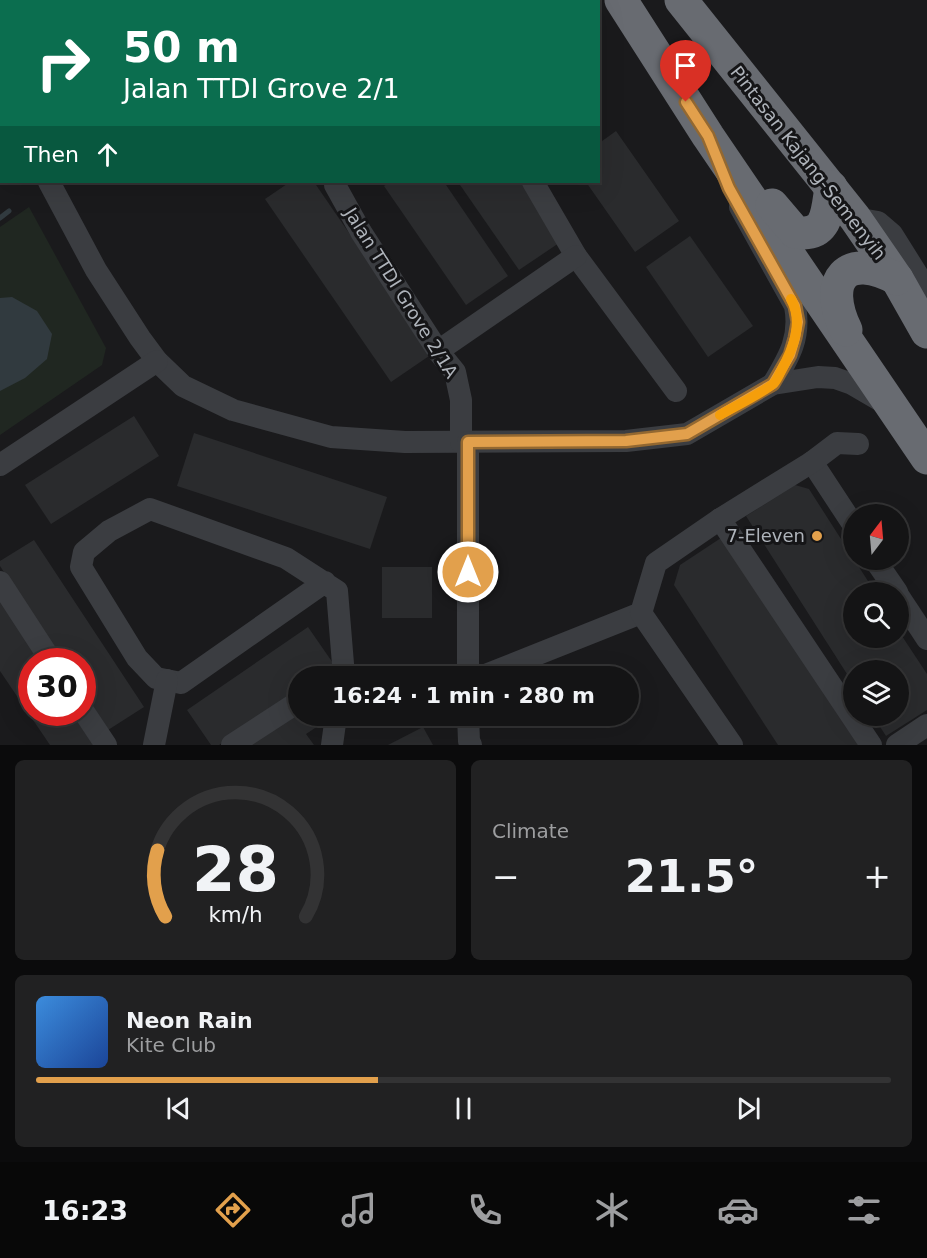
<!DOCTYPE html>
<html lang="en">
<head>
<meta charset="utf-8">
<style>
	body { margin:0; font-family:"DejaVu Sans",sans-serif; background:#212122; color:#f1f3f6; height:100vh; display:flex; flex-direction:column; font-size:22px; white-space:nowrap }
	* { box-sizing:border-box; margin:0 }
	p { font-size:20px; color:#9d9ea0 }
	.icon { flex:none; width:33px; height:33px; fill:none; stroke:currentColor; stroke-width:2; stroke-linecap:round; stroke-linejoin:round }
	.map { position:relative; height:745px; overflow:hidden }
	.drawer { display:flex; flex-direction:column; gap:15px; padding:15px; background:#0b0b0c; flex:1 }
	.drawer>* { flex:none }
	.hud { position:absolute; left:0px; top:0px; width:600px; height:183px; box-shadow:0 6px 24px #0002,0 0 0 2px #333334; background:#0b6e4f; color:#fff; overflow:hidden }
	.needle { width:39px; rotate:16deg }
	.tools { position:absolute; left:843px; top:504px; display:grid; gap:12px }
	.tools a { display:grid; place-items:center; width:66px; height:66px; border-radius:50%; background:#141415; box-shadow:0 6px 24px #0002,0 0 0 2px #333334; font-size:30px }
	.speed { position:absolute; left:18px; top:648px; display:flex; gap:12px; font-size:30px; font-weight:700; text-align:center }
	.speed>* { display:grid; place-content:center; width:78px; height:78px; border-radius:50%; background:#141415; box-shadow:0 6px 24px #0002,0 0 0 2px #333334; line-height:1 }
	.speed .limit { border:9px solid #d22; background:#fff; color:#111 }
	.pin { position:absolute; display:grid; place-items:center; width:51px; height:51px; color:#fff; margin:-62px -26px; border-radius:50% 50% 50% 0; rotate:-45deg; box-shadow:0 0 6px #0007 }
	.pin .icon { rotate:45deg }
	.me { position:absolute; width:66px; margin:-33px; rotate:0deg; stroke-linejoin:round; filter:drop-shadow(0 0 4px #0008) }
	.turn { display:flex; align-items:center; gap:21px; height:126px; padding:0 24px; font-size:27px }
	.turn .icon { width:78px; height:78px; stroke-width:2.5 }
	.turn b { display:block; font-size:42px; line-height:51px }
	.then { display:flex; align-items:center; height:57px; padding:0 24px; background:#0003; gap:12px; font-size:22px }
	.big { font-size:45px; font-weight:600; line-height:1.1 }
	.drawer .card { flex:1; display:flex; flex-direction:column; justify-content:center; gap:9px; min-width:0; padding:0 21px; border-radius:9px; background:#212122 }
	.drawer .dial { align-items:center; gap:0 }
	.dial svg { height:156px; overflow:visible; fill:none; stroke:#333334; stroke-width:7; stroke-linecap:round; text-anchor:middle }
	.dial text { fill:#f1f3f6; stroke:none }
	.song { display:flex; align-items:center; gap:18px }
	.cover { width:72px; height:72px; border-radius:9px; background:linear-gradient(135deg,hsl(210 70% 55%),hsl(220 70% 35%)) }
	.played { height:6px; border-radius:3px; background:linear-gradient(90deg,#e2a04c 40%,#333334 40%) }
	.keys { display:flex; justify-content:space-around; direction:ltr }
	.heat { display:flex; justify-content:space-between; align-items:center; font-size:33px; direction:ltr }
	.drawer .tiles { flex:1; display:grid; gap:15px; grid-template-columns:1fr 1fr }
	.card:last-child { grid-column:span 2 }
	.trip { position:absolute; left:288px; top:666px; width:351px; height:60px; border-radius:30px; background:#141415; box-shadow:0 6px 24px #0002,0 0 0 2px #333334; font-weight:600; line-height:60px; text-align:center }
	.tab-bar { display:flex; height:96px; justify-content:space-around; align-items:center; background:#080808; color:#9d9ea0 }
	.tab-bar .icon { width:42px; height:42px }
	.tab-bar .selected { color:#e2a04c }
	.tab-bar b { font-size:27px; color:#f1f3f6 }
	.map>svg:first-child { display:block }
</style>
</head>
<body>
<div class="map">
<svg width="927" height="745" viewBox="0 0 927 745">
	<rect width="100%" height="100%" fill="#1a1a1c"/>
	<path fill="#202721" d="M29 207 106 348 102 365 0 435V227Z"/>
	<path fill="#313a3f" d="M12 297 37 311 52 334 47 359 25 378 0 391V298Z"/>
	<g fill="none" stroke-linecap="round" stroke-linejoin="round">
		<g stroke="#313a3f" stroke-width="5">
			<path d="M331 2 334 0"/>
			<path d="M0 218 9 211"/>
		</g>
	</g>
	<g fill="#2a2b2d">
		<path d="M616 131 679 221 635 252 586 182H598V144Z"/>
		<path d="M290 182H314L432 354 391 382 265 199Z"/>
		<path d="M390 182H444L508 276 466 305 384 186Z"/>
		<path d="M458 182H521L562 241 519 270Z"/>
		<path d="M690 236 753 326 708 357 646 267Z"/>
		<path d="M134 416 159 456 51 524 25 485Z"/>
		<path d="M194 433 387 497 370 549 177 486Z"/>
		<path d="M795 485 809 489 875 592H854V638H898V630L927 674V710L886 736 873 716H898V670H854V685L746 516Z"/>
		<path d="M724 536 859 745H778L674 585 680 565Z"/>
		<path d="M34 540 144 707 108 730 82 692V662H63L0 566V561Z"/>
		<rect x="382" y="567" width="50" height="51"/>
		<path d="M0 595 45 662H32V712H79L95 745H50L0 671Z"/>
		<path d="M308 627 335 666 320 676H298V691L219 745H211L187 710Z"/>
		<path d="M298 705V716H315L321 724 306 734 314 745H239Z"/>
		<path d="M423 727 433 745H388Z"/>
	</g>
	<g fill="none" stroke-linecap="round" stroke-linejoin="round">
		<g stroke="#3b3d41" stroke-width="22">
			<path d="M121 0 122 2"/>
			<path d="M214 0 215 2"/>
			<path d="M149 2 151 0"/>
			<path d="M0 94 2 97"/>
			<path d="M49 182 96 270 140 338 157 361 183 386 233 410 331 437 405 442 626 441 687 434 773 384 818 377 835 378 852 384 888 405"/>
			<path d="M335 182V185L361 232 438 351 455 372 461 400V442"/>
			<path d="M533 182 576 256 676 391"/>
			<path d="M740 207 795 306C801 338 789 357 773 384"/>
			<path d="M855 218 878 222 892 234 927 290"/>
			<path d="M438 351 576 256"/>
			<path d="M812 462 854 526"/>
			<path d="M0 465 157 361"/>
			<path d="M720 519 871 745"/>
			<path d="M875 560 897 592"/>
			<path d="M0 582 52 662"/>
			<path d="M325 582 181 683 156 678 137 658 81 567 84 552 109 531 150 509 286 558 337 591 344 676"/>
			<path d="M898 595 927 639"/>
			<path d="M468 676V442"/>
			<path d="M483 676 641 613"/>
			<path d="M82 709 106 745"/>
			<path d="M468 716 469 741 471 745"/>
			<path d="M154 745 167 680"/>
			<path d="M232 745 298 702"/>
			<path d="M332 745 336 716"/>
			<path d="M732 745 641 613 656 563 720 519 812 462 837 443 858 444"/>
			<path d="M897 745 927 725"/>
		</g>
		<g stroke="#686b71" stroke-width="33">
			<path d="M621 0 708 136 927 458"/>
			<path d="M681 0 855 218 897 279 927 332"/>
			<path d="M772 205 795 232C828 238 827 212 831 187"/>
			<path d="M846 330C822 280 846 251 897 279"/>
		</g>
	</g>
	<g fill="none" stroke-linecap="round" stroke-linejoin="round">
		<g stroke="#936831" stroke-width="15">
			<path id="route" d="M468 572V442L626 441 687 434 773 384 790 355 795 338 798 322 795 306 729 188 708 136 686 102"/>
		</g>
		<use href="#route" stroke="#e2a04c" stroke-width="10"/>
		<path stroke="#f59e0b" stroke-width="10" d="M720 415C732 408 766 391 774 383 777 380 779 375 781 371 793 349 804 323 791 299"/>
	</g>
	<circle fill="#e2a04c" stroke="#151517" stroke-width="2" cx="817" cy="536" r="6"/>
	<g text-anchor="middle" stroke-width="6" stroke-linejoin="round" paint-order="stroke">
		<g font-size="18" fill="#aeb3ba" stroke="#151517">
			<text transform="translate(808 163) rotate(52)" y="6">Pintasan Kajang-Semenyih</text>
			<text transform="translate(401 293) rotate(58)" y="6">Jalan TTDI Grove 2/1A</text>
		</g>
		<g font-size="18" fill="#aeb3ba" stroke="#151517" text-anchor="end">
			<text x="805" y="542">7-Eleven</text>
		</g>
	</g>
</svg>
<div class="tools">
<a><svg class="needle" viewBox="-14 -14 28 28"><path d="M0-13l5 13h-10z" fill="#e53935"/><path d="M0 13l5-13h-10z" fill="#9d9ea0"/></svg></a>
<a><svg class="icon" aria-label="search" viewBox="0 0 24 24"><circle cx="10" cy="10" r="6"/><path d="M15 15l6 6"/></svg></a>
<a><svg class="icon" aria-label="layers" viewBox="0 0 24 24"><path d="M12 4l9 5-9 5-9-5zM3 14l9 5 9-5"/></svg></a>
</div>
<div class="speed"><div class="limit">30</div></div>
<div class="pin" style="left:686px;top:102px;background:#d93025"><svg class="icon" aria-label="arrive" viewBox="0 0 24 24"><path d="M6 21V4h12l-3 4 3 4H6"/></svg></div>
<svg class="me" style="left:468px;top:572px" viewBox="-20 -20 40 40"><circle r="17" fill="#e2a04c" stroke="#fff" stroke-width="3"/><path d="M0-11L8 9 0 5-8 9z" fill="#fff"/></svg>
<div class="trip">16:24 · 1 min · 280 m</div>
<div class="hud">
<div class="turn"><svg class="icon" aria-label="right" viewBox="0 0 24 24"><path d="M7 20v-9h11M14 6l5 5-5 5"/></svg><div><b>50 m</b>Jalan TTDI Grove 2/1</div></div>
<div class="then">Then<svg class="icon" aria-label="ahead" viewBox="0 0 24 24"><path d="M12 20V5M6 11l6-6 6 6"/></svg></div>
</div>
</div>
<section class="drawer">
<div class="tiles">
<div class="card dial"><svg viewBox="0 0 100 80">
<path d="M14 69A42 42 0 1 1 86 69"/>
<path d="M14 69A42 42 0 0 1 10 35" stroke="#e2a04c"/>
<text x="50" y="56" font-size="32" font-weight="700">28</text>
<text x="50" y="72" font-size="11">km/h</text>
</svg></div>
<div class="card"><p>Climate</p>
<div class="heat"><a>−</a><b class="big">21.5°</b><a>+</a></div>
</div>
<div class="card">
<div class="song"><i class="cover"></i><div><b>Neon Rain</b><p>Kite Club</p></div></div>
<div class="played"></div>
<div class="keys"><svg class="icon" aria-label="previous" viewBox="0 0 24 24"><path d="M18 5L8 12l10 7zM5 5v14"/></svg><svg class="icon" aria-label="pause" viewBox="0 0 24 24"><path d="M8 5v14M16 5v14"/></svg><svg class="icon" aria-label="next" viewBox="0 0 24 24"><path d="M6 5l10 7-10 7zM19 5v14"/></svg></div>
</div>
</div>
</section>
<nav class="tab-bar">
<b>16:23</b>
<svg class="icon selected" aria-label="directions" viewBox="0 0 24 24"><path d="M12 3l9 9-9 9-9-9zM9 14v-3h6M13 9l2 2-2 2"/></svg>
<svg class="icon" aria-label="music" viewBox="0 0 24 24"><path d="M9 18V5l10-2v13"/><circle cx="6" cy="18" r="3"/><circle cx="16" cy="16" r="3"/></svg>
<svg class="icon" aria-label="phone" viewBox="0 0 24 24"><path d="M5 4h4l2 5-3 2q2 4 5 5l2-3 5 2v4C11 20 4 13 5 4z"/></svg>
<svg class="icon" aria-label="climate" viewBox="0 0 24 24"><path d="M12 3v18M4 7l16 10M4 17L20 7"/></svg>
<svg class="icon" aria-label="car" viewBox="0 0 24 24"><path d="M5 17H2v-5l4-1 3-4h7l3 4 3 1v5h-3M9 17h6M6 11h13"/><circle cx="7" cy="17" r="2"/><circle cx="17" cy="17" r="2"/></svg>
<svg class="icon" aria-label="filters" viewBox="0 0 24 24"><path d="M4 7h16M4 17h16"/><circle cx="9" cy="7" r="2"/><circle cx="15" cy="17" r="2"/></svg>
</nav>
</body>
</html>
